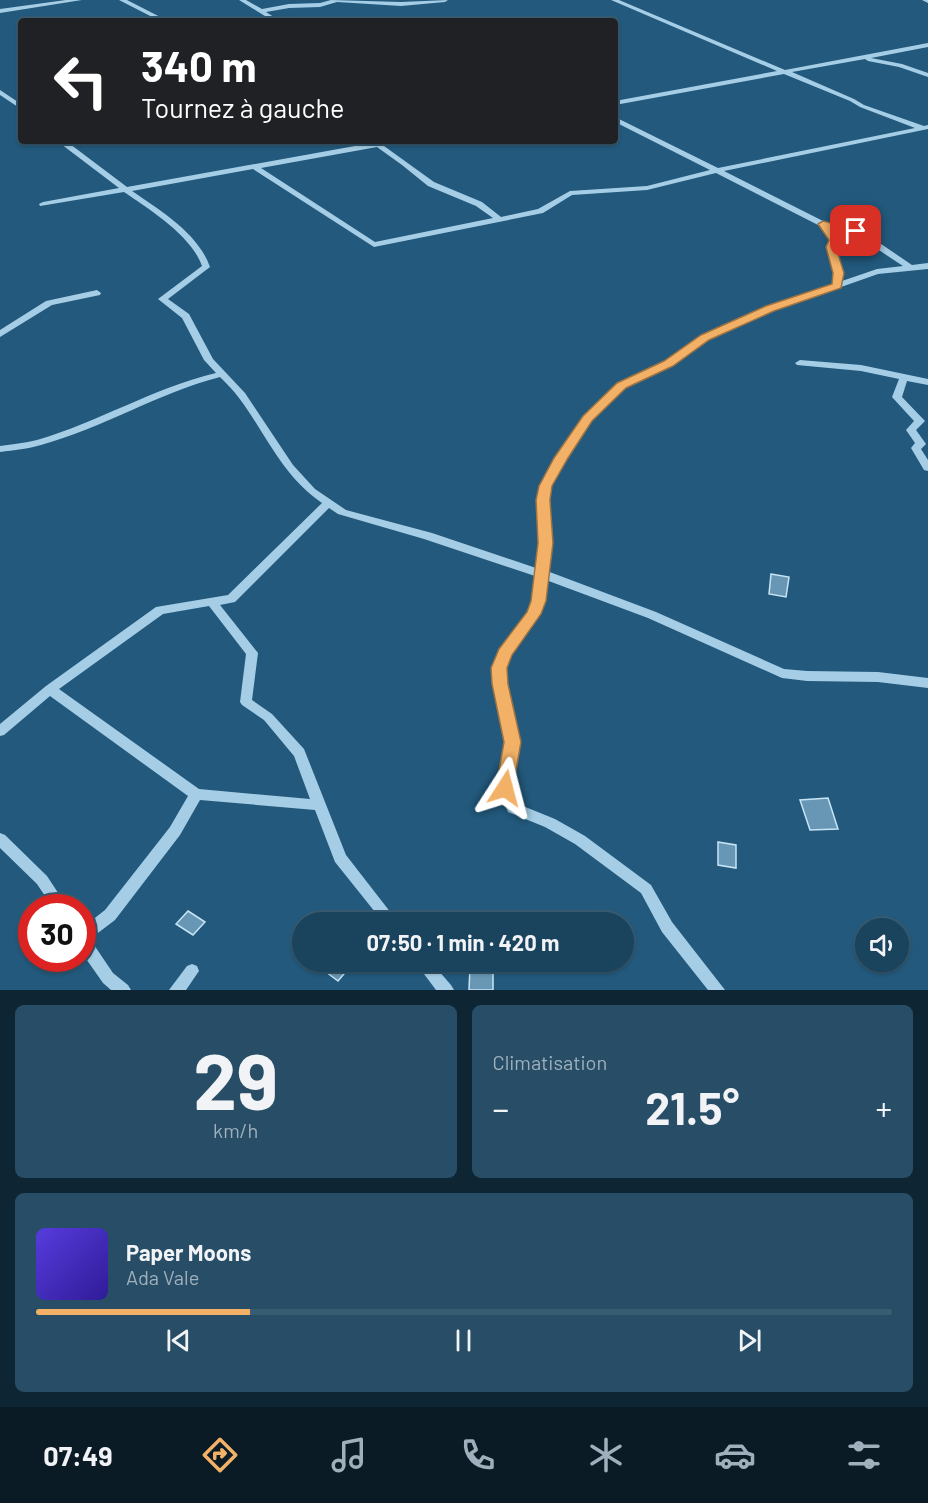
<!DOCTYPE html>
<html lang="fr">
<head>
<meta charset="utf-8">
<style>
	body { margin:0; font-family:Barlow,sans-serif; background:#274e66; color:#f1f3f6; height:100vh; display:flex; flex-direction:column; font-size:22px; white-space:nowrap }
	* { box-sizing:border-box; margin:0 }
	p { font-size:20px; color:#9fb0bc }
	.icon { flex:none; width:33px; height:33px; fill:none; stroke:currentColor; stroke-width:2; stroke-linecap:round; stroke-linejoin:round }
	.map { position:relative; height:990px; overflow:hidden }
	.drawer { display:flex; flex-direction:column; gap:15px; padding:15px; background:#0e2533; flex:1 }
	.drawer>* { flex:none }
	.banner { position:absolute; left:18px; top:18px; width:600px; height:126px; border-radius:6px; box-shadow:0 2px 4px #0004,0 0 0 2px #385c72; background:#202124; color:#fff; overflow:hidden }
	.controls { position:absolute; left:855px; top:918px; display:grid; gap:12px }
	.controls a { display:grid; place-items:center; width:54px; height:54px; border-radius:50%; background:#1a435d; box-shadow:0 2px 4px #0004,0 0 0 2px #385c72; font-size:30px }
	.speed { position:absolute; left:18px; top:894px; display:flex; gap:12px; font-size:30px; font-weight:700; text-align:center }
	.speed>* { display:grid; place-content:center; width:78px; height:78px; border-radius:50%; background:#1a435d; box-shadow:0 2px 4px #0004,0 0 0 2px #385c72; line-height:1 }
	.speed .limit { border:9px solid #d22; background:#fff; color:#111 }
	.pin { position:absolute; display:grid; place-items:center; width:51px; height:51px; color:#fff; margin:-26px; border-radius:12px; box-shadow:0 3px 9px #0006 }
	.me { position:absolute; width:66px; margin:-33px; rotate:9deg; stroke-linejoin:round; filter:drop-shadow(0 0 4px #0008) }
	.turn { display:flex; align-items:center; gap:21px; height:126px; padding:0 24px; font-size:27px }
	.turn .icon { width:78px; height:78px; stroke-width:2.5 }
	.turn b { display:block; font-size:42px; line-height:51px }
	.big { font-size:45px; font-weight:700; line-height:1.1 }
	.drawer .widget { flex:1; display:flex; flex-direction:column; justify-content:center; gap:9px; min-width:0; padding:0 21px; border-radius:9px; background:#274e66 }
	.drawer .dial { align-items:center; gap:0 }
	.dial b { font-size:78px; line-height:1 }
	.song { display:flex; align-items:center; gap:18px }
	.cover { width:72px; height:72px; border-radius:9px; background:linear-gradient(135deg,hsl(250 70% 55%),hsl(250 70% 35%)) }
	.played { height:6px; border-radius:3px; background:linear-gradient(90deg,#f2b167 25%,#385c72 25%) }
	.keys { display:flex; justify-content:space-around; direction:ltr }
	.heat { display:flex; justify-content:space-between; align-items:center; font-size:33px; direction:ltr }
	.drawer .tiles { flex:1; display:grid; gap:15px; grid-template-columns:1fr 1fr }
	.widget:last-child { grid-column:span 2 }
	.trip { position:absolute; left:292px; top:912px; width:342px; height:60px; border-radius:30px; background:#1a435d; box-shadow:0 2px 4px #0004,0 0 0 2px #385c72; font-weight:700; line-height:60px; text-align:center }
	.menu { display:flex; height:96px; justify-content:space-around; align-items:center; background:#0a1b25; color:#9fb0bc }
	.menu .icon { width:42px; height:42px }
	.menu .selected { color:#f2b167 }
	.menu b { font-size:27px; color:#f1f3f6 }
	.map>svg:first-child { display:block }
</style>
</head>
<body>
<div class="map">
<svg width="928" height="990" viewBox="0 0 928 990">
	<rect width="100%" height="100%" fill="#22597c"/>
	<g fill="#6797b4" stroke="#c8e4f5" stroke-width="1.5">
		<path d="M771 574 789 577 786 597 769 594Z"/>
		<path d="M828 798 838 829 810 830 800 800Z"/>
		<path d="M718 842 736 845V868L718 865Z"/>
		<path d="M188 911 205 922 193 935 176 924Z"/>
		<path d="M335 962H354L338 981 326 972Z"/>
		<path d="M470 967 493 968V990H469Z"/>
	</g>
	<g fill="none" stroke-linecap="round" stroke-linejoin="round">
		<g fill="#a5cee6" fill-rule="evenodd">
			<path d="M66 0H82L0 13V9Z"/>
			<path d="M119 0H127L168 21H160Z"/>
			<path d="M239 0H246L262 9 289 4 320 3 331 0 401 2 448 0 445 2 401 6 337 2 320 7 289 8 266 12 280 21H273Z"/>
			<path d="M611 0H619L785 70 928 43V47L871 58 902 64 928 73V77L899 67 868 61 865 59 792 72 854 99 864 105 924 126 928 125V129L724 171 825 222 859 229 912 265 928 263V269L878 274 773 311 708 339 671 366 624 388 591 421 551 486 548 500 550 543 547 571 656 612 784 669 807 671 878 672 928 678V688L878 682 807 681 782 678 648 618 546 580 544 601 540 614 510 655 505 668 506 684 519 742 512 788 518 804 555 819 585 836 651 885 672 922 725 990H708L662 932 641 893 575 844 545 827 508 812 498 788 507 742 494 684 493 668 501 650 529 613 532 601 535 576 424 539 338 514 329 508 235 602 220 605 258 653 252 700 272 714 304 749 346 855 398 922H383L335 862 315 810 200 800 180 835 115 920 90 939 113 973 128 985 131 990H111L103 983 82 953V928L105 910 170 827 188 796 50 696 4 735 0 736V724L46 686 156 607 228 595 322 503C283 477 266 434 239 398 234 391 227 384 220 377 158 393 103 428 41 445 28 449 14 450 0 452V446C12 444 25 443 37 440 99 422 153 388 216 373L204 360 182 318 158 299 202 266C191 235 150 210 124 192L40 206 39 204 43 202 119 188 57 141H66L127 187 377 142 403 141 384 146 434 182 482 202 501 217 538 209 570 191 647 186 710 170 615 122V117L718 168 915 128 860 107 850 101 784 74 615 105V101L777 71ZM377 147 402 165 428 186 476 206 493 218 375 242 261 168ZM253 169 374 247 543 213 572 195 647 190 716 173 820 226 831 239 827 247 834 273 833 284 767 307 702 335 665 362 618 384 584 417 541 486 538 500 540 543 536 568 432 533 346 510 315 489 293 465 245 393 213 359 189 314 168 299 210 267C198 233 161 211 132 191ZM830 228 853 233 903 266 877 269 842 281V273L835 247 839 239ZM209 606 246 654 240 702 242 705 264 720 294 756 310 799 199 789 59 689 163 614Z"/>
			<path d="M922 0H928V3Z"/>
			<path d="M0 90 21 104V109L0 95Z"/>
			<path d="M97 290 101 293 100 295 52 305 0 337V330L46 301Z"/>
			<path d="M800 360 861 365 928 379V385L907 381 902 397 925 421 916 430 926 444 921 449 928 460V471L924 470 911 448 915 443 906 430 914 421 892 397 899 379 861 371 797 365 795 363Z"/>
			<path d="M0 833 5 835 47 876 68 908H53L37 884 0 848Z"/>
			<path d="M415 962H431L451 985 454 990H436Z"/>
			<path d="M192 964 197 966 199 971 186 990H169L187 966Z"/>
		</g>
	</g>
	<path fill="#f2b167" stroke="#9d7343" stroke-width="1.5" d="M823 221 861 231 856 234 832 229 840 239 836 247 844 273 841 288 774 311 709 340 673 366 626 388 592 421 568 458 552 486 550 500 553 543 546 601 541 614 512 655 507 668 508 684 521 742 513 788 511 793 505 795 499 793 496 788 504 742 492 684 491 668 499 649 527 612 531 601 538 543 536 500 539 486 554 458 583 416 617 383 664 361 701 335 766 306 832 284 833 273 826 247 829 240 818 224Z"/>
</svg>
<div class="controls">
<a><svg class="icon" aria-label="sound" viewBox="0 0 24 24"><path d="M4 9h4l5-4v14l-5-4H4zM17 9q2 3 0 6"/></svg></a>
</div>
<div class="speed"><div class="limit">30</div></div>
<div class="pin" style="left:856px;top:231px;background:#d93025"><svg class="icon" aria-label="arrive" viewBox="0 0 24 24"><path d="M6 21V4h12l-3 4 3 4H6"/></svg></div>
<svg class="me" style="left:505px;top:788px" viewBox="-20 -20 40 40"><path d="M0-17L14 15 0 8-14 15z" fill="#f2b167" stroke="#fff" stroke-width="4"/></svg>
<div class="trip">07:50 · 1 min · 420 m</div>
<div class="banner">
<div class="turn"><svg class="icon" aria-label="left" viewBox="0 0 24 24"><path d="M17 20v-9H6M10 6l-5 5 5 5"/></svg><div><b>340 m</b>Tournez à gauche</div></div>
</div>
</div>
<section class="drawer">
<div class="tiles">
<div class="widget dial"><b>29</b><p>km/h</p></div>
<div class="widget"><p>Climatisation</p>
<div class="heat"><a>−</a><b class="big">21.5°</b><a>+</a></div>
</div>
<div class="widget">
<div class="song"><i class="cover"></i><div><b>Paper Moons</b><p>Ada Vale</p></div></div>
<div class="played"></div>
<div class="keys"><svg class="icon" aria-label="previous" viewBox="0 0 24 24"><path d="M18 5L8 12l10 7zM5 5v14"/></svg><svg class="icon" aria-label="pause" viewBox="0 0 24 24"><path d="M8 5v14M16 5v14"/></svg><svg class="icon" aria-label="next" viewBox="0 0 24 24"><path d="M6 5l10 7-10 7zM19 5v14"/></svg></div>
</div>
</div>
</section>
<nav class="menu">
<b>07:49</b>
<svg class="icon selected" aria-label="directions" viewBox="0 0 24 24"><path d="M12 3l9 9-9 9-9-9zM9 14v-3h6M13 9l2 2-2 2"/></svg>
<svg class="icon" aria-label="music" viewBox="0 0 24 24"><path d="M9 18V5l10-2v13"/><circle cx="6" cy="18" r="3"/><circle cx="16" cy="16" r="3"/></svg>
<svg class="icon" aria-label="phone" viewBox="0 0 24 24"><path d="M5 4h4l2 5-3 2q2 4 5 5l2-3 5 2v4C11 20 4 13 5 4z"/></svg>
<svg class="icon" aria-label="climate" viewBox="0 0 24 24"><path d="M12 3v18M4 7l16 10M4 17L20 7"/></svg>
<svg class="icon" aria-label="car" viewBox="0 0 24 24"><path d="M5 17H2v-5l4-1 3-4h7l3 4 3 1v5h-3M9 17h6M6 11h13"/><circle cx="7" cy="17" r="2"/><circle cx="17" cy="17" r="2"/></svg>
<svg class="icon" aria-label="filters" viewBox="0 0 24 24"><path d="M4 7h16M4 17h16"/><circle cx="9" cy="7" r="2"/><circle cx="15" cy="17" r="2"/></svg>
</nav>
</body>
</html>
